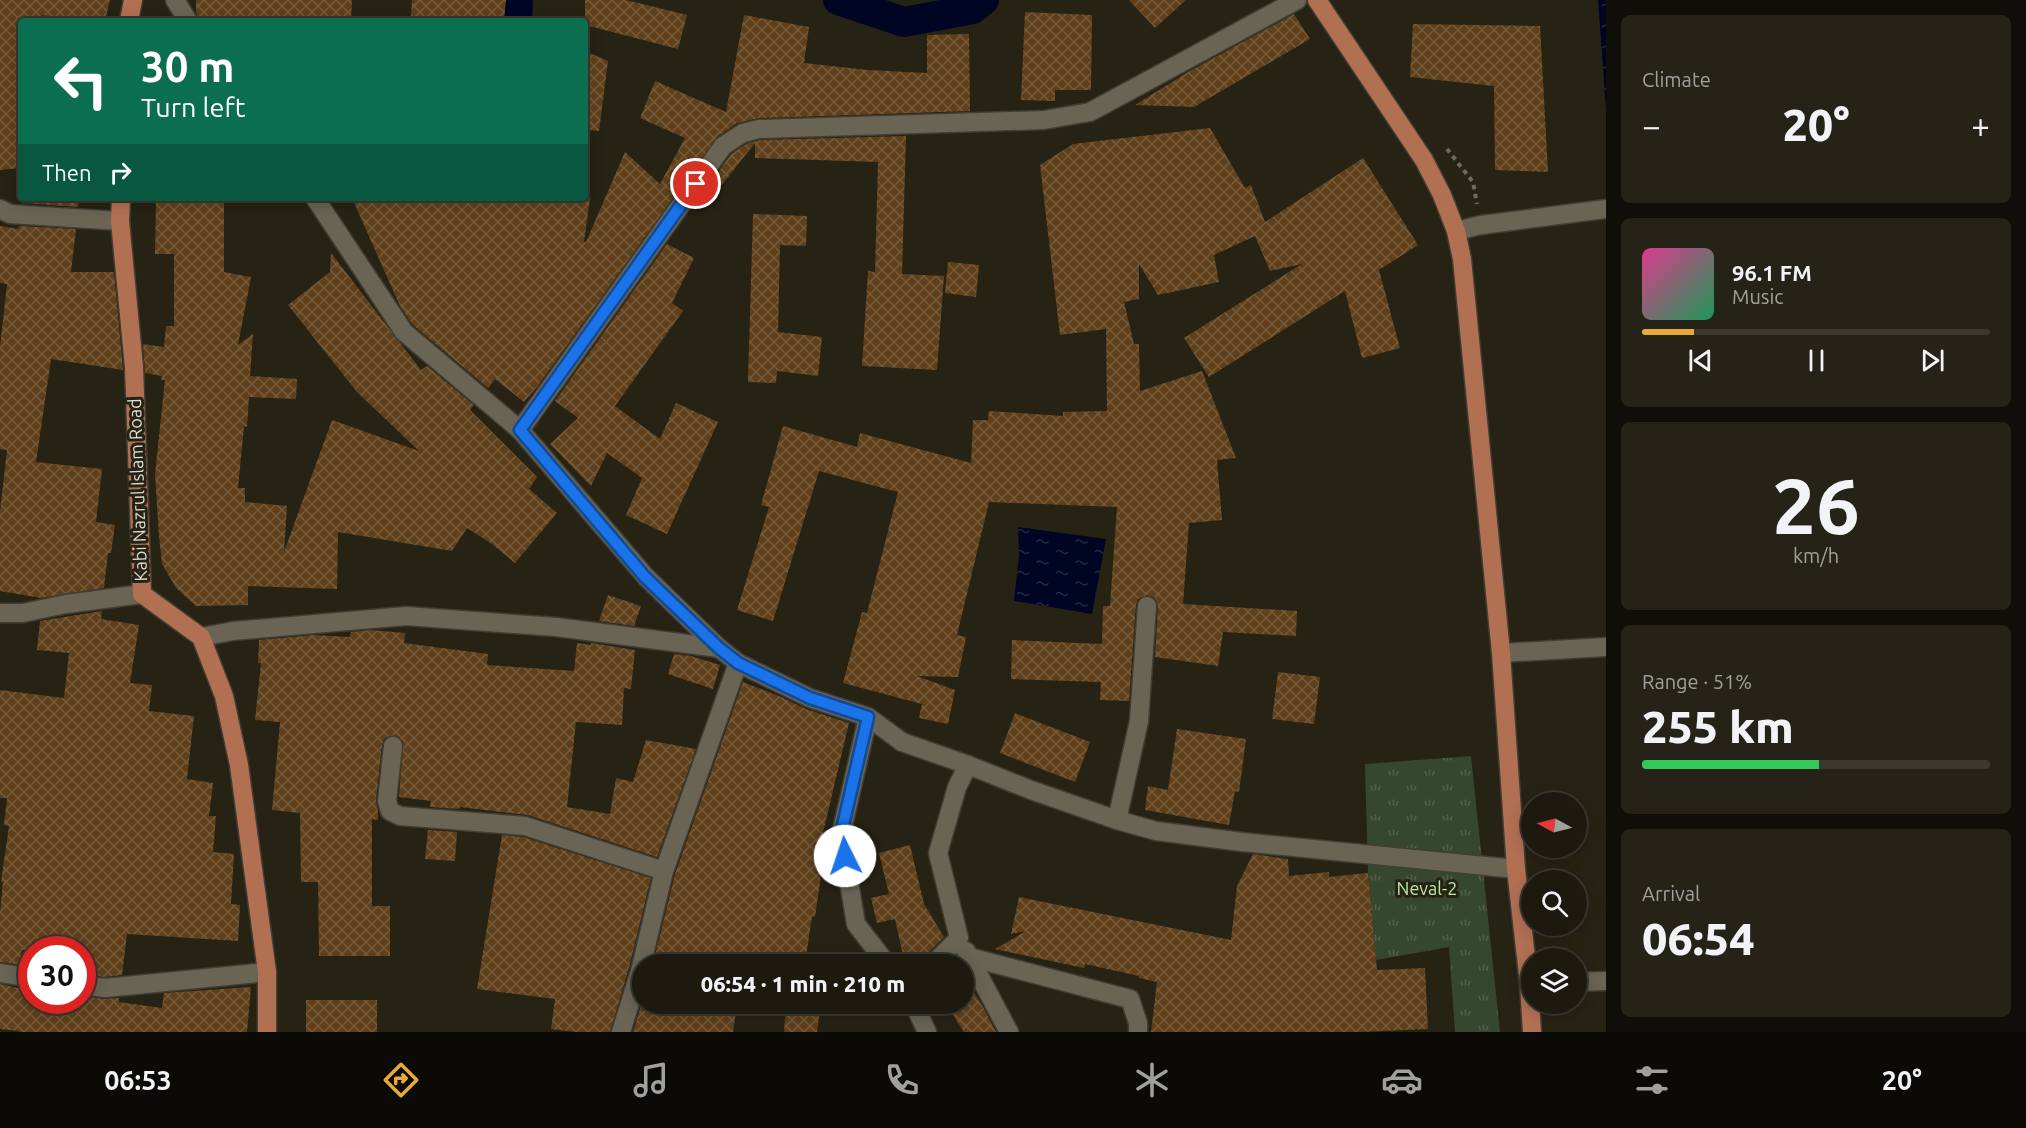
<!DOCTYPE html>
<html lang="en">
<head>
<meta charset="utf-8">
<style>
	body { margin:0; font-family:Ubuntu,sans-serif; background:#252318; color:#f1f3f6; height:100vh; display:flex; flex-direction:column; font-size:22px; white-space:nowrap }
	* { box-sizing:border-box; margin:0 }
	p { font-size:20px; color:#a0a19e }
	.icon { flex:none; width:33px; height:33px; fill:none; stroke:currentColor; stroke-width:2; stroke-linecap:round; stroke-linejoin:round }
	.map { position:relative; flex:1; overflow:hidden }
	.drawer { display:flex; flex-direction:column; gap:15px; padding:15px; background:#0f0e08; width:420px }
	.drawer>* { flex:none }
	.banner { position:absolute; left:18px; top:18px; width:570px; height:183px; border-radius:6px; box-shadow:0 3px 15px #0003,0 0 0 2px #3a382f; background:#0b6e4f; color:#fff; overflow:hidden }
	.needle { width:39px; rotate:277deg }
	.buttons { position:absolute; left:1521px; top:792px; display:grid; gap:12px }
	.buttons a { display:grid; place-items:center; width:66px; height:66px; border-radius:50%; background:#1c1a0f; box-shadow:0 3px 15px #0003,0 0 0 2px #3a382f; font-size:30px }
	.speed { position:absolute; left:18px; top:936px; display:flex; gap:12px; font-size:30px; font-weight:700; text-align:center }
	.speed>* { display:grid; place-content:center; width:78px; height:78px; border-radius:50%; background:#1c1a0f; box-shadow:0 3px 15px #0003,0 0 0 2px #3a382f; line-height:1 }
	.speed .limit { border:9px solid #d22; background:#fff; color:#111 }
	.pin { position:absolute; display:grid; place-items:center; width:51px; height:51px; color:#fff; margin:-26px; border:3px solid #fff; border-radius:50%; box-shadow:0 2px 6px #0007 }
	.me { position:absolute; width:66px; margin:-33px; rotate:356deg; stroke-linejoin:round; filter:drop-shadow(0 0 4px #0008) }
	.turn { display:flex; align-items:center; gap:21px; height:126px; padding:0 24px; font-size:27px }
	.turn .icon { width:78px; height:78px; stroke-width:2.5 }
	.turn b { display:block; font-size:42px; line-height:51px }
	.then { display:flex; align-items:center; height:57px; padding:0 24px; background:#0003; gap:12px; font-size:22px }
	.big { font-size:45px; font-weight:800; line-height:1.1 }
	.drawer .card { flex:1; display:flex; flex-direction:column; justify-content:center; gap:9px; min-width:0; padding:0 21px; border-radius:9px; background:#252318 }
	.drawer .dial { align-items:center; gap:0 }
	.dial b { font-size:78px; line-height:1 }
	.song { display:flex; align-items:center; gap:18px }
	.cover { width:72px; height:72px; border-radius:9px; background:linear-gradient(135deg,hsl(330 70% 55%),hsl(150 70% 35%)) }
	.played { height:6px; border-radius:3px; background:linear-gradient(90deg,#e9ab38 15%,#3a382f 15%) }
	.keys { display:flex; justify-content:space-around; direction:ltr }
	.heat { display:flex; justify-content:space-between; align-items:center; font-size:33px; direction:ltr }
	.charge { height:9px; border-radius:4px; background:linear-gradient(90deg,#34c759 51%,#3a382f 0) }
	.trip { position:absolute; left:632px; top:954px; width:342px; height:60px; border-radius:30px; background:#1c1a0f; box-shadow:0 3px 15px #0003,0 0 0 2px #3a382f; font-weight:800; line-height:60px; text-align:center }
	.tabs { display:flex; height:96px; justify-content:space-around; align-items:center; background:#0b0a06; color:#a0a19e }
	.tabs .icon { width:42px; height:42px }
	.tabs .selected { color:#e9ab38 }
	.tabs b { font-size:27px; color:#f1f3f6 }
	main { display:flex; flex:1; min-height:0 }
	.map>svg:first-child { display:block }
</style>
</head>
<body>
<main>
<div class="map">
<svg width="1606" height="1032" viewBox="0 0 1606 1032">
	<defs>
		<pattern id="park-tufts" width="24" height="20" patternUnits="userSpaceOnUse" patternTransform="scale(1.5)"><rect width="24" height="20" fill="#35472f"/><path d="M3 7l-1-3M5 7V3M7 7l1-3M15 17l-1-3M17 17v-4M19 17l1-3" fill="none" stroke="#52614c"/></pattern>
		<pattern id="water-ripples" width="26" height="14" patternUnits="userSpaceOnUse" patternTransform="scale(1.5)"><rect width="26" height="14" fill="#000523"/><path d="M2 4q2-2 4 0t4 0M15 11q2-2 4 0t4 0" fill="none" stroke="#252942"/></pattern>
		<pattern id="building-cross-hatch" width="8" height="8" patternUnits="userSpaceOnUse" patternTransform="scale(1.5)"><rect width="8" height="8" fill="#60401b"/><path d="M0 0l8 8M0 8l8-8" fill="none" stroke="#765b3b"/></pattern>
	</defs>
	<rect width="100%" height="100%" fill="#262214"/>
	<path fill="url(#park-tufts)" d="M1471 756 1500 1032H1455L1449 947 1376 960 1368 873 1365 764Z"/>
	<g fill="url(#water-ripples)">
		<path d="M1598 0H1606V109Z"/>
		<path d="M1018 527 1106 539 1092 614 1014 601 1019 555Z"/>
	</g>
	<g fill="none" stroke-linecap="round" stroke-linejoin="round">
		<g stroke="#000523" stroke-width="30">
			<path d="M838 0 904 22 973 9 984 0"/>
			<path d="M517 21 518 0"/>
		</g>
	</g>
	<g fill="url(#building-cross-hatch)">
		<path d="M0 0H110L105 21H72L42 15 41 21H21V168L0 170Z"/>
		<path d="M196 0H352L351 21H199L196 12Z"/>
		<path d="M412 0H506L504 21H464L411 16Z"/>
		<path d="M585 0H626L687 15 678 49 585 25Z"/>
		<path d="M1129 0H1186L1155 28Z"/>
		<path d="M1025 12 1092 15 1091 90H1055V101L1021 100Z"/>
		<path d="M1294 14 1310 39 1194 107 1135 105 1188 72Z"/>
		<path d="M744 15 809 27 804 63 868 70 927 73V35L969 34 970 111 759 118 737 123 717 137 537 387 524 402 495 379 488 388 412 324 400 306 352 198H590L584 242H586L625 152 660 184 685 138 640 118 655 81 726 112Z"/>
		<path d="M1413 24 1540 26 1548 172 1495 170 1494 86 1410 77Z"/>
		<path d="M585 51 608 61 599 131 585 130Z"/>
		<path d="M1210 128 1245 188 1251 185 1265 222 1363 158 1418 245 1379 270 1400 348 1362 358 1345 291 1209 377 1184 338 1302 264 1270 271 1255 236 1214 255 1219 282 1158 295 1139 264V299L1124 302 1134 344H1139L1140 391 1202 371 1236 458 1217 460 1222 520 1189 523 1183 604 1297 611 1296 636 1223 632 1218 666 1155 657 1158 606 1154 597 1147 595 1138 599 1136 605 1129 701 1100 700 1101 682 1011 679 1012 640 1102 644 1103 606H1110L1117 507 989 502 957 635 966 637 958 677 917 676 955 690 948 724 919 718 922 704 843 683 862 612 867 613 898 492 819 471 773 621 737 610 769 507 761 505 783 426 857 447 860 433 971 463 973 420H988L989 411 1063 416V412L1107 411 1106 329 1060 335 1040 165 1073 144Z"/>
		<path d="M906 136 902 274 944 276 937 370 862 366 868 271 875 272 878 162 755 158V143L717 191 709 185 731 154 748 143 761 140Z"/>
		<path d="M23 198H79L78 207 22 203Z"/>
		<path d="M156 198H224V272L251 277 238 345 253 334 250 376 297 379 296 399 249 397 247 427 244 426 238 488H245V502L287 506 284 552 332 420 419 451 357 392 288 305 330 272 331 253 421 370 427 366 474 405 470 410 537 477 529 489 557 513 515 563 492 544 467 528 452 551 338 532 337 589 248 586V605L196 606 176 588 162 564 159 536 155 474 165 380H161L162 376 145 373 143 344 164 347 166 326H174V254H155Z"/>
		<path d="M753 214 807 216 806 246 780 245 778 332 822 337 818 376 777 371 776 383 748 382Z"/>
		<path d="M0 226 18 229 19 226 76 229 71 272H114L123 370 51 359 36 462 102 469 96 522 115 525 111 553H108L104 588 41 598 0 591V511L7 450 0 449V347L7 284 0 283Z"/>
		<path d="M667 244 694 258 672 303 683 311 615 406 660 439 676 403 718 422 667 534 626 515 642 478 607 453 591 486 550 444 578 418 555 401Z"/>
		<path d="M948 262 979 265 976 297 945 293Z"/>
		<path d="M608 595 641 606 634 626 599 621Z"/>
		<path d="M102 611 101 619 139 625 130 683 152 685 149 711 194 716 187 779 213 783 209 816H216L213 852 234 854 231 904 240 905 238 941 127 934 122 975 105 977 82 974V950H22L20 965 0 962V912L3 882H1L9 826 4 825 7 798H0V690L64 698 69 653 37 650 40 621Z"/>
		<path d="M371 630 405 633 404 643 488 654 487 665 574 671 577 643 591 645V643L635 650 631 689 624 688 622 725 576 722 567 807 610 814 616 778 633 782 646 740 696 749 657 857 528 815 460 807 459 809 430 807 431 801 399 797 403 742 399 737 389 736 384 739 382 745 376 800 378 812V820L372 819V906H390V956H319L318 882H301L300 813 272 810 280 722 255 720 261 663H258L259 640 314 635 350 637 351 632Z"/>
		<path d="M674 654 691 656 720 665 713 689 668 674Z"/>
		<path d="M1278 672 1320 677 1314 724 1272 719Z"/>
		<path d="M743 682 779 696 806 709 849 723 818 854H824L815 917 812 916 805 964H653L675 874Z"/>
		<path d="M1015 713 1090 742 1075 782 1000 753Z"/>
		<path d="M1177 729 1246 739 1239 792 1235 791 1229 825 1145 810 1148 786 1168 790Z"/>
		<path d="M428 830 457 832 455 861 425 859Z"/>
		<path d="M502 835 523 837 651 878 629 968 610 1032H576L551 1029 555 999 477 989Z"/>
		<path d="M910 845 924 904 944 937 927 954 904 960 895 919 877 923 871 898 889 894 879 853Z"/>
		<path d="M1253 854 1288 859 1289 876 1329 872V877L1368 873 1377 970 1425 968 1428 1029 1360 1032H1151L1157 982 1139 978V976L1085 964 1084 968 995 949 1026 931 1011 934 1019 897 1231 940 1237 886Z"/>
		<path d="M963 975 983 1007 996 1032H964L946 1004H963Z"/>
		<path d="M0 984 32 991V1000H82V996L104 999 119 998V1002L162 1008 164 993 251 987 247 1032H18L19 1031 0 1029Z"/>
		<rect x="306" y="1000" width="71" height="32"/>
		<path d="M642 1002 680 1004 736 1012 733 1032H633Z"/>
		<path d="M786 1007 820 1010 817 1032H784Z"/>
	</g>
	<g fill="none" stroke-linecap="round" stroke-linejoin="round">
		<g stroke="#413d34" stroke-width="21">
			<g id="minor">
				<path d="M175 0 188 21"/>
				<path d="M315 198 404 332 520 430 723 146 743 133 759 129 1044 120 1090 112 1297 0"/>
				<path d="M0 209 10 214 120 221"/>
				<path d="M1456 231 1481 225 1606 209"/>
				<path d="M520 430 646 577 719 648 738 663 810 698 868 717 902 742 968 765 1031 790 1117 820 1156 831 1242 842 1516 869"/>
				<path d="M0 613H23L66 604 142 594"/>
				<path d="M201 637 233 631 406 616 556 627 719 648"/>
				<path d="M1501 653 1606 647"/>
				<path d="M868 717 841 834 856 924 887 964"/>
				<path d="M393 746 387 801 390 811 400 816 525 826 664 871"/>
				<path d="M1117 820 1139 721 1147 606"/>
				<path d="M966 951 1009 1032"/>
				<path d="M969 957 1130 999 1138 1023V1032"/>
				<path d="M933 964 959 938 938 853 957 787 968 765"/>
				<path d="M0 973 32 978"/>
				<path d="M1576 982 1606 981"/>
				<path d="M82 985 105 988 267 972"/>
				<path d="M914 1004 927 1032"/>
				<path d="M621 1032 640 971 664 871 738 663"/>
			</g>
		</g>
		<g stroke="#413d34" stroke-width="21">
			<g id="major">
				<path d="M1317 0 1424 160 1442 195 1456 231 1462 259 1501 653 1516 869 1529 984 1532 1032"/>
				<path d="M129 21 133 0"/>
				<path d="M121 198 120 221 134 367 142 594 201 637 224 696 239 765 267 972V1032"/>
			</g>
		</g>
		<path stroke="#6d695d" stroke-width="4" stroke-dasharray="4.5 4.5" stroke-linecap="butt" d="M1447 149 1473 182 1477 204"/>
		<use href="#minor" stroke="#696454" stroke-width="18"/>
		<use href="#major" stroke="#b27053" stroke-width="18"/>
	</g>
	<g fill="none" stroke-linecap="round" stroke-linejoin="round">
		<g stroke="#114b97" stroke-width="15">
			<path id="route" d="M696 184 520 430 645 577 719 648 738 663 810 698 868 717 841 834 845 856"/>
		</g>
		<use href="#route" stroke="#1a73e8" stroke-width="10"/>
	</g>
	<g text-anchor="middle" stroke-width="6" stroke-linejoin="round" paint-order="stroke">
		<g font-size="18" fill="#dedbd2" stroke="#262214">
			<text transform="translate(138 490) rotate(-92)" y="6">Kabi Nazrul Islam Road</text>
		</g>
		<g font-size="18" fill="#b7e6a6" stroke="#262214">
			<text x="1427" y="895">Neval-2</text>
		</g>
	</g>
</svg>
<div class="buttons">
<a><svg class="needle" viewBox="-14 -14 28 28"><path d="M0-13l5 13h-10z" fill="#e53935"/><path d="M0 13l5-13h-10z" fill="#a0a19e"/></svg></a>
<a><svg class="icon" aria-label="search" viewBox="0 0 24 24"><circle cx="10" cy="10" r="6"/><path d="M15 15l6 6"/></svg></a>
<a><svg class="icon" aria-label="layers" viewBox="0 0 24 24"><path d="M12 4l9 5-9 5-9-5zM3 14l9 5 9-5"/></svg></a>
</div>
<div class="speed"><div class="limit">30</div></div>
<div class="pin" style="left:696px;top:184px;background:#d93025"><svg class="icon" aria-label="arrive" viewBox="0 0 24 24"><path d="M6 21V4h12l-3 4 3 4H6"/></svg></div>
<svg class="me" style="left:845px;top:856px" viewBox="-20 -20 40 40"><circle r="19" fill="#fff"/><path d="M0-13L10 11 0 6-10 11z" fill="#1a73e8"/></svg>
<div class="trip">06:54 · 1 min · 210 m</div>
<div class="banner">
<div class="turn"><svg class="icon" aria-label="left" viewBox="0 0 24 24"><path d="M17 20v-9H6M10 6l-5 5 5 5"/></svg><div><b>30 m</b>Turn left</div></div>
<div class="then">Then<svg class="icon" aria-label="right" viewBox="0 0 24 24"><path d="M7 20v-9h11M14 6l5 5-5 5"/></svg></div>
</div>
</div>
<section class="drawer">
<div class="card"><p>Climate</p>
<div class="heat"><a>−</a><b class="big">20°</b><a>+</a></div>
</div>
<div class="card">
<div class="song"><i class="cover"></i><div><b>96.1 FM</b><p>Music</p></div></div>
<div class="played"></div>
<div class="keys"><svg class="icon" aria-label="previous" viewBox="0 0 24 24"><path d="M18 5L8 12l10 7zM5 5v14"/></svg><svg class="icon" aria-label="pause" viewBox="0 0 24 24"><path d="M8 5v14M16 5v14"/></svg><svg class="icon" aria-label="next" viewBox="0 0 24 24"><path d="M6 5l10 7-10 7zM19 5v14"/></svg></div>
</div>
<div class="card dial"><b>26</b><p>km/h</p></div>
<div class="card"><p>Range · 51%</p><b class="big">255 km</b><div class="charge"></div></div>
<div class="card"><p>Arrival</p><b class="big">06:54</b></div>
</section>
</main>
<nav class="tabs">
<b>06:53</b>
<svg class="icon selected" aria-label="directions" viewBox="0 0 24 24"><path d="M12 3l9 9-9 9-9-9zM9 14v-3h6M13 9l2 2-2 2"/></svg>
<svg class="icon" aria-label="music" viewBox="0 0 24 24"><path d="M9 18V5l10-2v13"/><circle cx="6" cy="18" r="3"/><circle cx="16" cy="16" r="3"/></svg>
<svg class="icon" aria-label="phone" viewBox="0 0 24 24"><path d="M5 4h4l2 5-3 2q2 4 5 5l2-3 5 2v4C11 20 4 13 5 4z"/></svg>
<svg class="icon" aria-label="climate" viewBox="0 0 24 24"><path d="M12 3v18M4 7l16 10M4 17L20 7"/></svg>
<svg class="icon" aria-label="car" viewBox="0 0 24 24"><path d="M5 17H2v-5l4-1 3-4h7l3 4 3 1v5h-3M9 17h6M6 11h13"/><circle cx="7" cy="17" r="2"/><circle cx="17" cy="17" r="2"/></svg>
<svg class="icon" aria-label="filters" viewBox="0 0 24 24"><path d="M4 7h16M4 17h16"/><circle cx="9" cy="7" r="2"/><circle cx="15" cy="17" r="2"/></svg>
<b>20°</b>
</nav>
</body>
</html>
